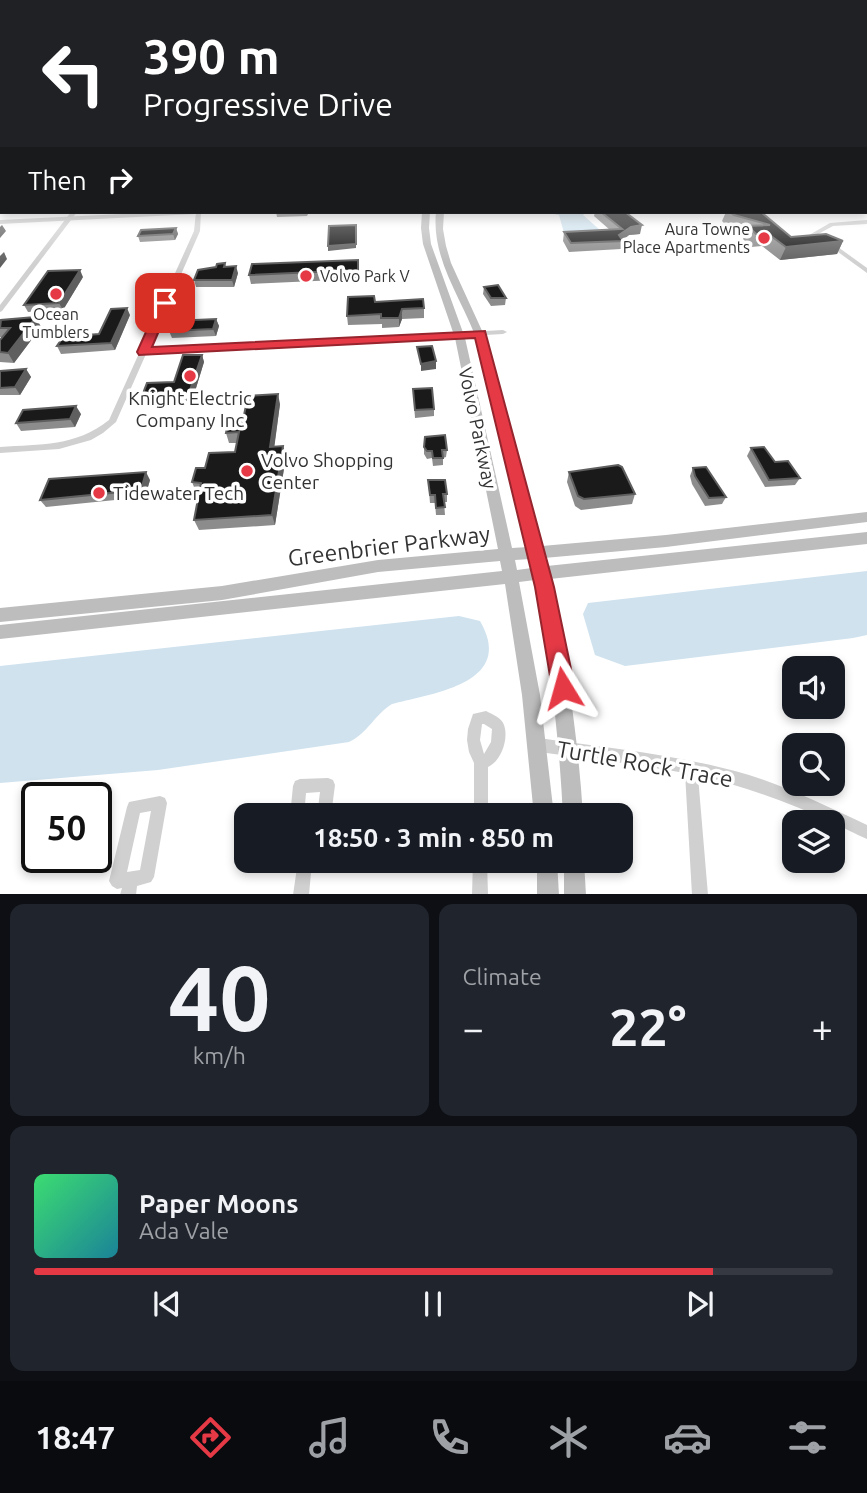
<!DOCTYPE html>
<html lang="en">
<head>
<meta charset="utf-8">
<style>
	body { margin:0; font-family:Ubuntu,sans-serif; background:#20242c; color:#f1f3f6; height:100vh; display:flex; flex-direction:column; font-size:26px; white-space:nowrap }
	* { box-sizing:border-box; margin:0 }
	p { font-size:23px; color:#9ea1a6 }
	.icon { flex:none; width:38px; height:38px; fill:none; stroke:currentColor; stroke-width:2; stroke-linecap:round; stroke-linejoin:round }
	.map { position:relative; height:894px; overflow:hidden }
	.panel { display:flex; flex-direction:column; gap:10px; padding:10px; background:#0d0f14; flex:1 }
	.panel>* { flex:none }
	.top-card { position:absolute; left:0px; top:0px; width:868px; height:214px; box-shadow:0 4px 10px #0003; background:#202124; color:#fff; overflow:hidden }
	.fabs { position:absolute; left:782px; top:656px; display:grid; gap:14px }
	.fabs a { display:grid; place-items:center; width:63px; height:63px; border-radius:14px; background:#171b24; box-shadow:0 4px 10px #0003; font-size:35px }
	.speed { position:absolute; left:21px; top:782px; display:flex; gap:14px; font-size:35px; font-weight:700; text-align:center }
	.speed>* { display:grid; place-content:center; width:91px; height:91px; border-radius:50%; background:#171b24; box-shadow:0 4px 10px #0003; line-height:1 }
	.speed .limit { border:4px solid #111; border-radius:10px; background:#fff; color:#111 }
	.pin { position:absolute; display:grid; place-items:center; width:60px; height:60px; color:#fff; margin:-30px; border-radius:14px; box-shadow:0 4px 10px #0006 }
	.me { position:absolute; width:77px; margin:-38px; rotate:352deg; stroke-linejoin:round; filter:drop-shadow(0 0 5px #0008) }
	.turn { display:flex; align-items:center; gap:24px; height:147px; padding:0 28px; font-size:32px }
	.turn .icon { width:91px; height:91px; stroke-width:2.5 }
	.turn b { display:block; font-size:49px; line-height:60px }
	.then { display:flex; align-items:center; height:66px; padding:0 28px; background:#0003; gap:14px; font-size:26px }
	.big { font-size:52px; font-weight:700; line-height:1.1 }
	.panel .tile { flex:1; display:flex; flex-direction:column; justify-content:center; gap:10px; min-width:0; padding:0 24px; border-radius:14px; background:#20242c }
	.panel .dial { align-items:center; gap:0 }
	.dial b { font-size:91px; line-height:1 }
	.song { display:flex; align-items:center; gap:21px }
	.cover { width:84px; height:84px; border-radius:10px; background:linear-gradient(135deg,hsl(140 70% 55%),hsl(190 70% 35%)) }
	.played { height:7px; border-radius:4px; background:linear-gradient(90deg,#e63946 85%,#363941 85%) }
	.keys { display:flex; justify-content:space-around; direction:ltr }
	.heat { display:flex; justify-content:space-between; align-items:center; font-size:38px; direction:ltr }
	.panel .tiles { flex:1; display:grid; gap:10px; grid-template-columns:1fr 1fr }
	.tile:last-child { grid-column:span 2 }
	.trip { position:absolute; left:234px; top:803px; width:399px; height:70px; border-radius:14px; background:#171b24; box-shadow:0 4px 10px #0003; font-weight:700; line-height:70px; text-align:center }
	.tabs { display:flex; height:112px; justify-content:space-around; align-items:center; background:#090b0e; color:#9ea1a6 }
	.tabs .icon { width:49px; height:49px }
	.tabs .active { color:#e63946 }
	.tabs b { font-size:32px; color:#f1f3f6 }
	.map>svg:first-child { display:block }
</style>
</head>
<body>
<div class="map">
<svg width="867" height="895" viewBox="0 0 867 895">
	<rect width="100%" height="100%" fill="#fff"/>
	<g fill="#cfe2ee">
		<path d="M543 212H586L583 215 601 231 564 233 559 215Z"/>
		<path d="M867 571V635L853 638 625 666 595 655 583 614 588 603Z"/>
		<path d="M459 616 480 621C516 683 434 693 392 704 375 714 368 733 349 742L158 770 0 783V666Z"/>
	</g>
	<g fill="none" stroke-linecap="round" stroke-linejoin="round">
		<g fill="#d0d0d0" fill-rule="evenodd">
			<path d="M71 212H77L2 311 0 312V305Z"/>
			<path d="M196 212H201L200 231 148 350 503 330 507 332 503 334 146 354 116 422 103 433 91 440 59 449 0 453V447C41 444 75 447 109 420L194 231Z"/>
			<path d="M867 220V224L833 226 809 239 804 238 830 223Z"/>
			<path d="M827 242H831L867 268V273L827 244Z"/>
			<path d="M486 711C492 714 502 718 504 725 509 739 501 761 488 767V816H474V763L469 752 467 740 468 729 473 714ZM482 724H484L492 729 491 742 484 754 480 740Z"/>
			<path d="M539 738C609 748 681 755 749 775 790 788 828 807 867 825V839C855 834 843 827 833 823 790 803 745 786 698 776L708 895H692L685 773 637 765 539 752 534 750 532 745 534 740Z"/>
			<path d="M328 778 333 780 335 785 331 816H317L320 792 306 793 304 816H290L293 786 295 781 300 779Z"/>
			<path d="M160 796 165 798 167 803 154 877 151 882 137 886 136 895H120L122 888 117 889 112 886 109 881 127 807 129 802ZM151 811 140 870 127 872 140 813Z"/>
			<path d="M298 861H312L309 895H293Z"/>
			<path d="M473 861H487L488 895H472Z"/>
		</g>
		<g fill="#d0d0d0" fill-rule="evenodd">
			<rect x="866" y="203" width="1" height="5"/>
			<path d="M163 212H198L195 214 0 224V220Z"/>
		</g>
		<g fill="#bdbdbd" fill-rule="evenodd">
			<path d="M422 212H430L429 228 431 244 465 338 512 548 528 547 522 520 479 346C464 301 431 261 436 212H444L443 229 446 246 451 263 489 346 542 546 666 535 867 512V522L666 547 544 558 547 566 867 532V544L550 579C566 658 578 735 583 816H563C559 736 550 659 535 580L519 582 540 695 554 816H534L522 695 505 584 0 639V625L502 571 500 561 378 572 222 600 0 622V608L222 586 378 560 498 549 455 338 423 244 421 228ZM530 559 532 568 517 570 515 560Z"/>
			<path d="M537 861H557L559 895H537Z"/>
			<path d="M564 861H584L586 895H564Z"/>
		</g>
	</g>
	<g fill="#8c8c8c">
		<path d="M0 198 2 200V212H42L0 214Z"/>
		<path d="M276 212H309L307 216 277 217Z"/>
		<path d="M595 212H625L640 234 629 235 623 240 621 249 569 252 563 241 564 232 610 230 594 216Z"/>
		<path d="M726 212H761L791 237 843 241 837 254 780 260 762 246 751 247 743 239 746 233 729 228 722 221Z"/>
		<path d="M176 228 178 234 175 240 140 242 138 236Z"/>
		<path d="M358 260 359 279 251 284 249 275Z"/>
		<path d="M225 263 226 267 238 273 234 287H196L194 280 216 267Z"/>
		<path d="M83 277 63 310 28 312 24 305Z"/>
		<path d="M484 287 506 298 505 305 491 306 483 294Z"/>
		<path d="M375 302 424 308V318L402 319 399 327 382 328V324L348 325 347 316Z"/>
		<path d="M130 315 115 350 61 354 57 346 99 334Z"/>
		<path d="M216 319 219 326 216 336 172 338 169 331Z"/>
		<path d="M0 321 41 327 14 363 0 362V340L3 338 0 337Z"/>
		<path d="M202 355 204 362 192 401 145 403 142 396 174 382Z"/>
		<path d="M26 369 31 377 20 395H0V371Z"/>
		<path d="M413 389 434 409V416L415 418Z"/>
		<path d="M280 404 274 447 283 446 286 456 275 525 199 530 194 520 199 493 196 492 192 482 205 468 235 452 237 443H229L226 433 244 415Z"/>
		<path d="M81 414 75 427 21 431 16 423Z"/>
		<path d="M424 447 447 450 446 457 443 458V465L433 466 432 458 427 459 424 454Z"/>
		<path d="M751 448 800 478 795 485 765 487 747 456Z"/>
		<path d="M693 468 726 497 722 504 705 506 692 484 690 476Z"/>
		<path d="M569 472 635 494 632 504 581 510 575 506 567 482Z"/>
		<path d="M150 480 145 497 46 507 40 500Z"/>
		<path d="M428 480 447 494V502H444L445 515H436L435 503H430Z"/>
	</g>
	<g fill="#5f5f5f">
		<path d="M2 225 6 231 0 238V227Z"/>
		<path d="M356 225V248L328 251V246Z"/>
		<path d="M642 225 640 234 629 235 621 241 619 235 631 227Z"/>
		<path d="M176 228 178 234 175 240 173 234Z"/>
		<path d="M843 241 837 254 780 260 786 247Z"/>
		<path d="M4 252 7 259 0 268V256Z"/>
		<path d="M236 266 238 273 234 287 232 280Z"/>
		<path d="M80 270 83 277 63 310 59 303Z"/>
		<path d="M127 308 130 315 115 350 111 343Z"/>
		<path d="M402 309V319L399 327V318Z"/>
		<path d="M36 317 41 327 14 363 8 353Z"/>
		<path d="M216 319 219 326 216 336 213 329Z"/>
		<path d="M202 355 204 362 192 401 189 393Z"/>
		<path d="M436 361V369L421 371V364Z"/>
		<path d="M26 369 31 377 20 395 15 387Z"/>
		<path d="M278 394 280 404 273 457 270 447Z"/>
		<path d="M76 406 81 414 75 427 70 419Z"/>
		<path d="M283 446 286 456 275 525 272 515Z"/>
		<path d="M146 472 150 480 145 497 141 490Z"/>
	</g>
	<g fill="#1a1a1a" stroke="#5f5f5f" stroke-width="2">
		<path d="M601 212H625L642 225 631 227 619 235 623 241 571 243 564 232 622 229Z"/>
		<path d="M730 212H761L791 237 826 234 843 241 786 247 767 233 756 234 748 226 770 225 734 215Z"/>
		<path d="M356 225V244L328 246 329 226Z"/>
		<path d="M176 228 173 234 138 236 141 230Z"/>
		<path d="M358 260V270L249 275 252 264Z"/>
		<path d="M225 263 224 267 236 266 232 280H194L198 270 216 267 217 264Z"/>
		<path d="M80 270 59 303 24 305 48 271Z"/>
		<path d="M498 285 506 298H491L484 287Z"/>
		<path d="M374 296 375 302 423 299 424 308 402 309 399 318H381V314L347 316 348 297Z"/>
		<path d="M127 308 111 343 57 346 63 337 99 334 111 309Z"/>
		<path d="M36 317 8 353 0 352V340L10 328H0L1 320Z"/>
		<path d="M216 319 213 329 169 331 173 321Z"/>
		<path d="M432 346 436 361 421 364 417 347Z"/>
		<path d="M183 355H202L189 393 142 396 147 383 174 382Z"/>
		<path d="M26 369 15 387 0 388V371Z"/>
		<path d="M432 388 434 409 415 410 413 389Z"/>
		<path d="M278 394 270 447 283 446 272 515 194 520 201 483 192 482 196 468H205L209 453 235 452 239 432 226 433 229 419 244 415 248 396Z"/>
		<path d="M76 406 70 419 16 423 23 410Z"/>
		<path d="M445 435 447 450H442L443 458H433L432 451H427L424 447 425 437Z"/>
		<path d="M764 447 775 462 788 461 800 478 769 480 751 448Z"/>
		<path d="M618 465 622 467 635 494 584 499 578 496 569 472Z"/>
		<path d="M706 467 726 497 709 498 695 476 693 468Z"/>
		<path d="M146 472 141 490 40 500 49 479Z"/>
		<path d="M428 480H445L447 494H443L445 507 436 508 435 495H430Z"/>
	</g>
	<linearGradient id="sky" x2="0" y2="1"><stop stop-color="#9ec6ea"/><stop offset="0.53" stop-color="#fff"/><stop offset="1" stop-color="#fff" stop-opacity="0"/></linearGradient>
	<rect width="867" height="265" fill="url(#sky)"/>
	<path fill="#e63946" stroke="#96252e" stroke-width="2" d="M165 299 171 303 152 347 485 331 554 587 575 688 571 696 563 699 555 696 552 688 535 587 475 338 139 355 137 352 159 303Z"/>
	<g fill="#e63946" stroke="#fff" stroke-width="2.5">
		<circle cx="764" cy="238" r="7"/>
		<circle cx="306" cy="276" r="7"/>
		<circle cx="56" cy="294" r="7"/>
		<circle cx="190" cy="376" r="7"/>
		<circle cx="247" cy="471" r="7"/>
		<circle cx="99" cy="493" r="7"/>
	</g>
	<g text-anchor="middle" stroke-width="7" stroke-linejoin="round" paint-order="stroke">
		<g font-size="16" fill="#333" stroke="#fff" text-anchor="end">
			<text x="750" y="235">Aura Towne<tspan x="750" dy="18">Place Apartments</tspan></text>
			<text x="320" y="282" text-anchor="start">Volvo Park V</text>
			<text x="56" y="320" text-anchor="middle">Ocean<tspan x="56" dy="18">Tumblers</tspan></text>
		</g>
		<g font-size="19" fill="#333" stroke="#fff" text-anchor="start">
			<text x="190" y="405" text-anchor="middle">Knight Electric<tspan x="190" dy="22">Company Inc</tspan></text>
			<text x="261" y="467">Volvo Shopping<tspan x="261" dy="22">Center</tspan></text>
			<text x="113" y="500">Tidewater Tech</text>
		</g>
		<g font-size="19" fill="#333" stroke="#fff">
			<text transform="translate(478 428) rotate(78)" y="7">Volvo Parkway</text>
		</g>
		<g font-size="23" fill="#333" stroke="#fff">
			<text transform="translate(389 546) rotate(-7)" y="8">Greenbrier Parkway</text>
			<text transform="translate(645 764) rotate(10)" y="8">Turtle Rock Trace</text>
		</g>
	</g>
</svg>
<div class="fabs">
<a><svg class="icon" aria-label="sound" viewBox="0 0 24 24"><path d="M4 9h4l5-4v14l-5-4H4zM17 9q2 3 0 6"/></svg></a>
<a><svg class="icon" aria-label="search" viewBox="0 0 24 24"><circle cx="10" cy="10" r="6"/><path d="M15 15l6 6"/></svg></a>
<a><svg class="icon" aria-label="layers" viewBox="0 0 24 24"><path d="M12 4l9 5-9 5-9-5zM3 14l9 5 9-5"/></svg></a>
</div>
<div class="speed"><div class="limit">50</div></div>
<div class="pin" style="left:165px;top:303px;background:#d93025"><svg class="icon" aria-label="arrive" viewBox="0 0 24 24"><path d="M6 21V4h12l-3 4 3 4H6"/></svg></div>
<svg class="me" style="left:563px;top:688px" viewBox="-20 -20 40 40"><path d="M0-17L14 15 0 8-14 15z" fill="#e63946" stroke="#fff" stroke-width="4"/></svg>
<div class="trip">18:50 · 3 min · 850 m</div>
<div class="top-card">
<div class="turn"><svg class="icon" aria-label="left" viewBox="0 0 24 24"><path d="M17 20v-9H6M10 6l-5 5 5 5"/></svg><div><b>390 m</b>Progressive Drive</div></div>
<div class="then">Then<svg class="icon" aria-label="right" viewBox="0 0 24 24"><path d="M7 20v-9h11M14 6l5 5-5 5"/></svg></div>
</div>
</div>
<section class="panel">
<div class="tiles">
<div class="tile dial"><b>40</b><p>km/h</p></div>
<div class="tile"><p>Climate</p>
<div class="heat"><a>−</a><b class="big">22°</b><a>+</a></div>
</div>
<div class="tile">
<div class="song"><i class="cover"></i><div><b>Paper Moons</b><p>Ada Vale</p></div></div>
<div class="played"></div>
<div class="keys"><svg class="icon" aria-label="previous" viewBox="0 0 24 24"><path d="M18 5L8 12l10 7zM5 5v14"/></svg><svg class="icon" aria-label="pause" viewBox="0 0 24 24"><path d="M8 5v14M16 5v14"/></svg><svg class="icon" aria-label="next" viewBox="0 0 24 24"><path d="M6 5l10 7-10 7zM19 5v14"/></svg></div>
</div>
</div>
</section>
<nav class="tabs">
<b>18:47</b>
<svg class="icon active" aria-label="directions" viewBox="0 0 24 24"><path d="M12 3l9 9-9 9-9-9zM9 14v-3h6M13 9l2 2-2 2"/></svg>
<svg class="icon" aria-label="music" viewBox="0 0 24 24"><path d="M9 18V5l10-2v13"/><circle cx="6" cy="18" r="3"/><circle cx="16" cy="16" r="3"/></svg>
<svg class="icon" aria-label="phone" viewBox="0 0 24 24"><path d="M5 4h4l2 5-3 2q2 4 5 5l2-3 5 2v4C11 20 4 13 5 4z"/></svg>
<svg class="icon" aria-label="climate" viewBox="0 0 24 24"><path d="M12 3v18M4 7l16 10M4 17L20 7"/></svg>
<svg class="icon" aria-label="car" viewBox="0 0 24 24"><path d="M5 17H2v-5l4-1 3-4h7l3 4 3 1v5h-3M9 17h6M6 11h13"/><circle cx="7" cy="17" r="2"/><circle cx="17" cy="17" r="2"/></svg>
<svg class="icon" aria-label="filters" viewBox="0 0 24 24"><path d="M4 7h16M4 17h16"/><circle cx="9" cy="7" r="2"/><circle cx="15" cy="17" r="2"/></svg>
</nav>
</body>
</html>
